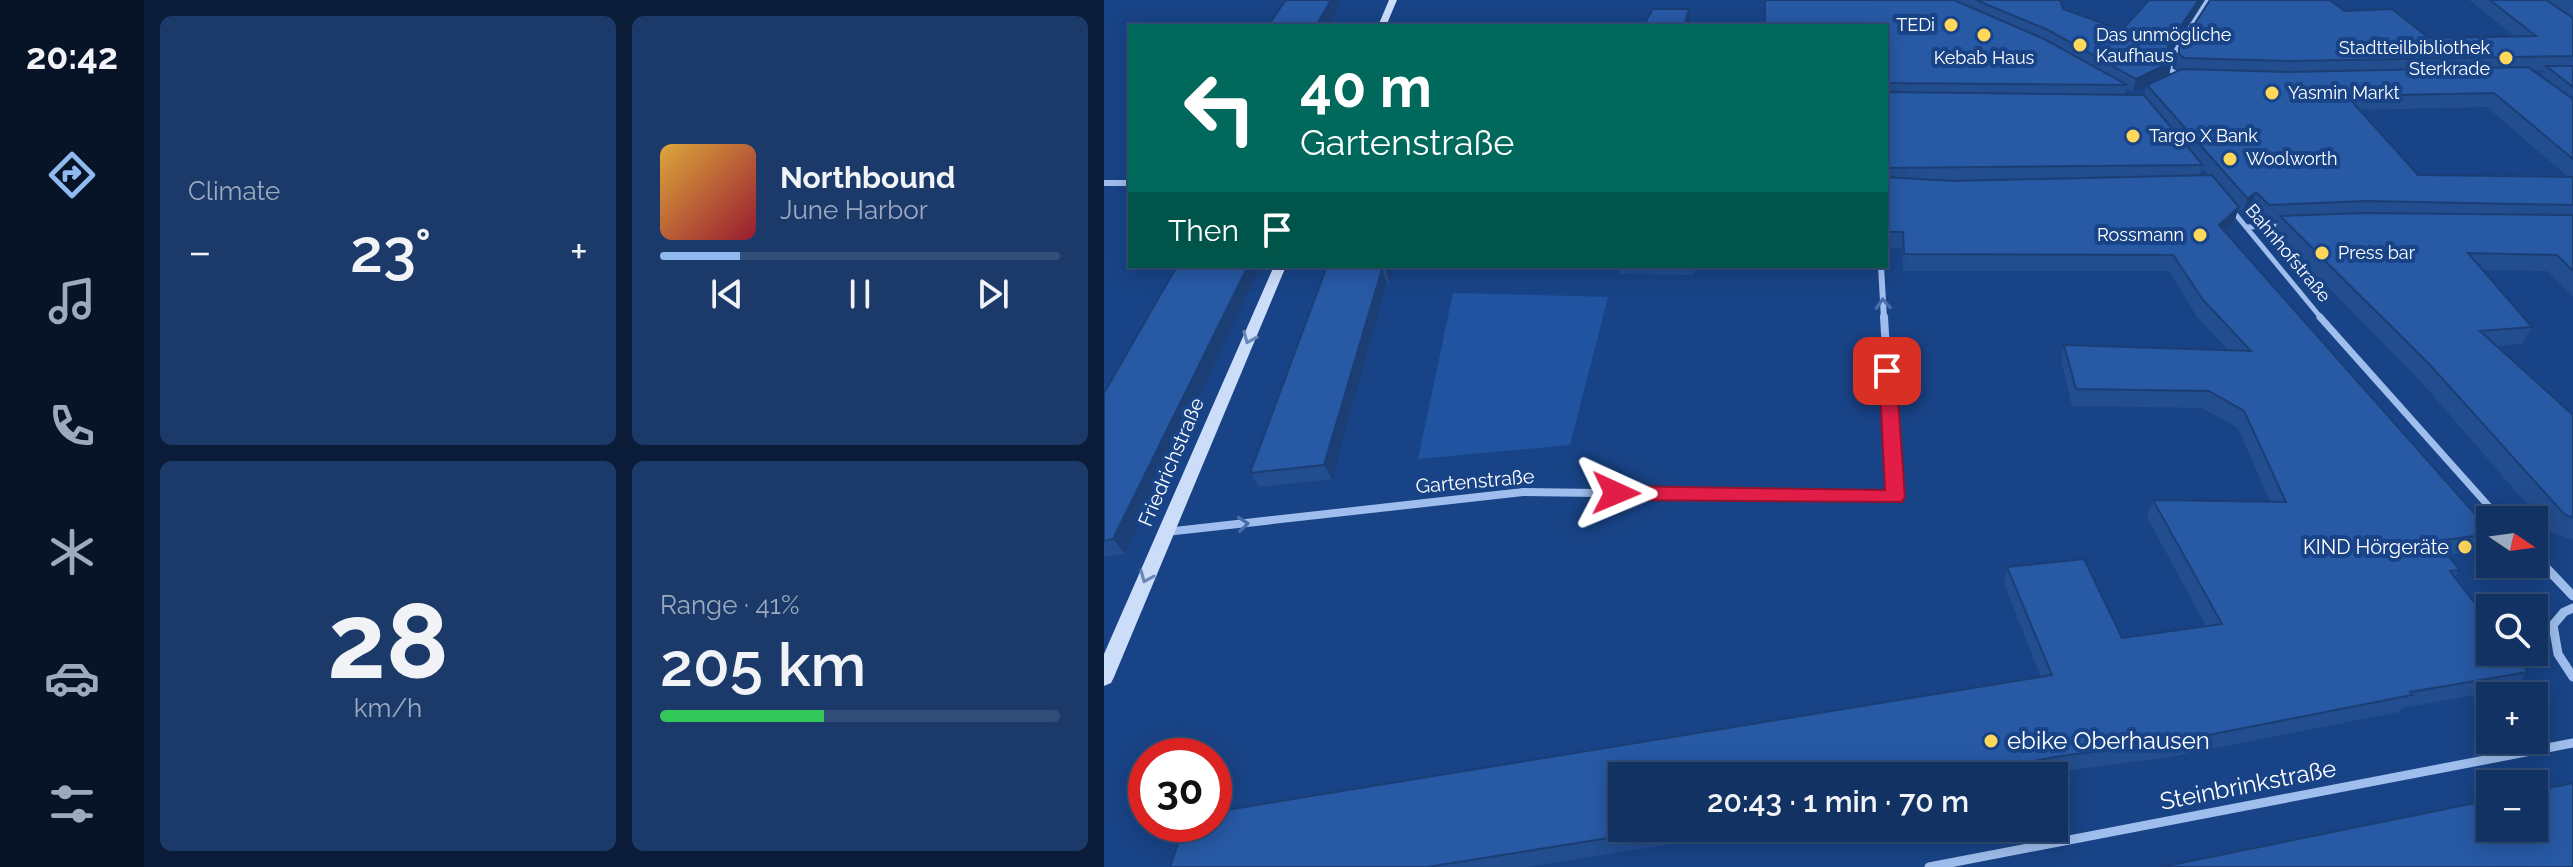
<!DOCTYPE html>
<html lang="en">
<head>
<meta charset="utf-8">
<style>
	body { margin:0; font-family:Raleway,sans-serif; background:#1b3a6a; color:#f1f3f6; height:100vh; display:flex; flex-direction:column; font-size:30px; white-space:nowrap }
	* { box-sizing:border-box; margin:0 }
	p { font-size:26px; color:#9caabf }
	.icon { flex:none; width:44px; height:44px; fill:none; stroke:currentColor; stroke-width:2; stroke-linecap:round; stroke-linejoin:round }
	.map { position:relative; flex:1; overflow:hidden }
	.panel { display:flex; flex-direction:column; gap:16px; padding:16px; background:#0a1c37; width:960px }
	.panel>* { flex:none }
	.guide { position:absolute; left:24px; top:24px; width:760px; height:244px; border-radius:0px; box-shadow:0 4px 20px #0003,0 0 0 2px #314d78; background:#00695c; color:#fff; overflow:hidden }
	.needle { width:52px; rotate:103deg }
	.fabs { position:absolute; left:1372px; top:506px; display:grid; gap:16px }
	.fabs a { display:grid; place-items:center; width:72px; height:72px; border-radius:0px; background:#123264; box-shadow:0 4px 20px #0003,0 0 0 2px #314d78; font-size:40px }
	.speed { position:absolute; left:24px; top:738px; display:flex; gap:16px; font-size:40px; font-weight:700; text-align:center }
	.speed>* { display:grid; place-content:center; width:104px; height:104px; border-radius:50%; background:#123264; box-shadow:0 4px 20px #0003,0 0 0 2px #314d78; line-height:1 }
	.speed .limit { border:12px solid #d22; background:#fff; color:#111 }
	.pin { position:absolute; display:grid; place-items:center; width:68px; height:68px; color:#fff; margin:-34px; border-radius:16px; box-shadow:0 4px 12px #0006 }
	.me { position:absolute; width:88px; margin:-44px; rotate:91deg; stroke-linejoin:round; filter:drop-shadow(0 0 6px #0008) }
	.turn { display:flex; align-items:center; gap:28px; height:168px; padding:0 40px; font-size:36px }
	.turn .icon { width:104px; height:104px; stroke-width:2.5 }
	.turn b { display:block; font-size:56px; line-height:68px }
	.then { display:flex; align-items:center; height:76px; padding:0 40px; background:#0003; gap:16px; font-size:30px }
	.big { font-size:60px; font-weight:600; line-height:1.1 }
	.panel .widget { flex:1; display:flex; flex-direction:column; justify-content:center; gap:12px; min-width:0; padding:0 28px; border-radius:12px; background:#1b3a6a }
	.panel .dial { align-items:center; gap:0 }
	.dial b { font-size:104px; line-height:1 }
	.song { display:flex; align-items:center; gap:24px }
	.cover { width:96px; height:96px; border-radius:12px; background:linear-gradient(135deg,hsl(40 70% 55%),hsl(350 70% 35%)) }
	.played { height:8px; border-radius:4px; background:linear-gradient(90deg,#90b9f0 20%,#314d78 20%) }
	.keys { display:flex; justify-content:space-around; direction:ltr }
	.heat { display:flex; justify-content:space-between; align-items:center; font-size:44px; direction:ltr }
	.charge { height:12px; border-radius:6px; background:linear-gradient(90deg,#34c759 41%,#314d78 0) }
	.panel .tiles { flex:1; display:grid; gap:16px; grid-template-columns:repeat(2,1fr) }
	.trip { position:absolute; left:504px; top:762px; width:460px; height:80px; border-radius:0px; background:#123264; box-shadow:0 4px 20px #0003,0 0 0 2px #314d78; font-weight:600; line-height:80px; text-align:center }
	main { display:flex; flex:1; min-height:0 }
	.menu { display:flex; flex-direction:column; width:144px; justify-content:space-around; align-items:center; background:#071428; color:#9caabf }
	.menu .icon { width:56px; height:56px }
	.menu .current { color:#90b9f0 }
	.menu b { font-size:36px; color:#f1f3f6 }
	.map>svg:first-child { display:block }
</style>
</head>
<body>
<main>
<nav class="menu">
<b>20:42</b>
<svg class="icon current" aria-label="directions" viewBox="0 0 24 24"><path d="M12 3l9 9-9 9-9-9zM9 14v-3h6M13 9l2 2-2 2"/></svg>
<svg class="icon" aria-label="music" viewBox="0 0 24 24"><path d="M9 18V5l10-2v13"/><circle cx="6" cy="18" r="3"/><circle cx="16" cy="16" r="3"/></svg>
<svg class="icon" aria-label="phone" viewBox="0 0 24 24"><path d="M5 4h4l2 5-3 2q2 4 5 5l2-3 5 2v4C11 20 4 13 5 4z"/></svg>
<svg class="icon" aria-label="climate" viewBox="0 0 24 24"><path d="M12 3v18M4 7l16 10M4 17L20 7"/></svg>
<svg class="icon" aria-label="car" viewBox="0 0 24 24"><path d="M5 17H2v-5l4-1 3-4h7l3 4 3 1v5h-3M9 17h6M6 11h13"/><circle cx="7" cy="17" r="2"/><circle cx="17" cy="17" r="2"/></svg>
<svg class="icon" aria-label="filters" viewBox="0 0 24 24"><path d="M4 7h16M4 17h16"/><circle cx="9" cy="7" r="2"/><circle cx="15" cy="17" r="2"/></svg>
</nav>
<section class="panel">
<div class="tiles">
<div class="widget"><p>Climate</p>
<div class="heat"><a>−</a><b class="big">23°</b><a>+</a></div>
</div>
<div class="widget">
<div class="song"><i class="cover"></i><div><b>Northbound</b><p>June Harbor</p></div></div>
<div class="played"></div>
<div class="keys"><svg class="icon" aria-label="previous" viewBox="0 0 24 24"><path d="M18 5L8 12l10 7zM5 5v14"/></svg><svg class="icon" aria-label="pause" viewBox="0 0 24 24"><path d="M8 5v14M16 5v14"/></svg><svg class="icon" aria-label="next" viewBox="0 0 24 24"><path d="M6 5l10 7-10 7zM19 5v14"/></svg></div>
</div>
<div class="widget dial"><b>28</b><p>km/h</p></div>
<div class="widget"><p>Range · 41%</p><b class="big">205 km</b><div class="charge"></div></div>
</div>
</section>
<div class="map">
<svg width="1469" height="867" viewBox="0 0 1469 867">
	<rect width="100%" height="100%" fill="#184386"/>
	<path fill="#2154a0" d="M349 293 504 297 466 445 314 459Z"/>
	<g fill="none" stroke-linecap="round" stroke-linejoin="round">
		<g stroke="#9fbeed" stroke-width="5">
			<path d="M1128 210 1218 319"/>
			<path d="M1142 227 1181 226"/>
		</g>
		<path stroke="#9fbeed" stroke-width="7" d="M1216 317 1397 520"/>
		<g stroke="#9fbeed" stroke-width="9">
			<path d="M1430 555 1469 596"/>
			<path d="M1469 608 1460 612 1449 625 1454 654 1469 677"/>
			<path d="M825 867 1469 743"/>
		</g>
		<path stroke="#9fbeed" stroke-width="5" d="M1078 77 1066 70V60L1104 0"/>
		<g stroke="#9fbeed" stroke-width="6">
			<path d="M0 183H26"/>
			<path d="M777 266 780 319"/>
		</g>
		<path stroke="#9fbeed" stroke-width="8" d="M62 532 419 492 791 497 780 317"/>
		<g fill="#cbddf9" fill-rule="evenodd">
			<path d="M285 0H293L282 26H274Z"/>
			<path d="M170 266H182L10 677 7 683 0 686V654Z"/>
		</g>
	</g>
	<g fill="#224d8e" fill-rule="evenodd">
		<path d="M661 0H956L959 9 1018 30 1100 0 1064 53 1065 75 1075 70 1072 67 1075 48 1241 11 1325 38 1410 36 1365 0H1469V297L1443 271 1379 270 1428 327 1418 344 1393 346 1469 415V540L1447 532 1318 383 1170 232 1174 220 1160 221 1147 207 1138 215 1134 210 1130 222 1121 231 1386 531V538L1376 551 1344 555 1356 570 1351 577 1424 672 1409 688 1298 708 1295 712 1061 758 952 772 929 776H518V828H652L574 843 423 867H66L937 677 900 584 903 567 1018 638 1102 626 1043 517 1049 500 1166 501 1134 428 1098 408 968 406 957 361 960 345 1124 350 1093 317 1065 271H799L798 248H782V26ZM1429 70H1440L1437 76ZM1042 86 1040 95H1021L1022 89 1029 92ZM1383 107 1464 177 1314 175 1255 110ZM1098 168 1105 175H1096Z"/>
		<path d="M73 266H157L21 554 0 557V393Z"/>
		<path d="M223 266H291L286 283H283L228 479 155 487 146 473Z"/>
		<path d="M513 266H592L590 275 515 274Z"/>
	</g>
	<g fill="#1b3e74">
		<path d="M227 0H235L236 4 224 26H212Z"/>
		<path d="M1095 0H1100L1061 58 1064 44Z"/>
		<path d="M585 9 586 21 585 26H580Z"/>
		<path d="M1068 62 1065 76 1029 92 1032 79Z"/>
		<path d="M1152 192 1147 207 1138 215 1144 199Z"/>
		<path d="M1135 207 1130 222 1110 241 1115 225Z"/>
		<path d="M144 266H157L21 554 9 539Z"/>
		<path d="M282 266H291L286 283 281 269Z"/>
		<path d="M278 269 283 283 228 479 220 465Z"/>
	</g>
	<g fill="#2759a5" stroke="#1b3e74" stroke-width="2">
		<path d="M182 0H227L212 26H164Z"/>
		<path d="M661 0H850L940 39 1023 85 782 83V26H661Z"/>
		<path d="M872 0H956L959 9 1018 30 1045 0H1095L1064 44V57L1068 62 1032 79 944 30Z"/>
		<path d="M1106 0H1225L1241 11 1288 9 1325 38 1432 36 1386 0H1442L1469 18V56L1186 61 1080 58 1075 54V48Z"/>
		<path d="M549 9H585L580 26H539Z"/>
		<path d="M1442 66H1469V87Z"/>
		<path d="M1424 67 1469 99V159L1390 93 1243 96 1314 175 1469 177V205L1262 201 1165 205 1152 192 1144 199 1043 85 1078 69 1186 72Z"/>
		<path d="M782 92 1040 95 1099 165 782 168Z"/>
		<path d="M1108 175 1135 207 1115 225 1386 531V534L1332 541 1356 570 1346 571 1386 623V652H1409L1424 672 1306 692 1308 695 1069 742 957 756 848 776H518V828H567L323 867H66L81 824H110V812L948 675 903 567 980 559 1018 638 1118 624 1049 500 1182 502 1140 411 1105 391 972 389 960 345 1147 351 1099 300 1069 255 800 254 799 232H782V177L849 181Z"/>
		<path d="M1260 213 1469 215V271L1453 255 1364 253 1428 327 1376 331 1469 415V518L1461 515 1327 366 1176 216Z"/>
		<path d="M73 266H144L9 539 0 541V393Z"/>
		<path d="M223 266H282L281 269H278L220 465 146 473Z"/>
		<path d="M1469 783V867H1057L1386 800V828H1430V791Z"/>
	</g>
	<defs><path id="oneway-chevron" d="M-2-3.5L2.5 0L-2 3.5" fill="none" stroke-width="1.6" stroke-linecap="round" stroke-linejoin="round" transform="scale(2)"/></defs>
	<g stroke="#476eaa">
		<use href="#oneway-chevron" transform="translate(779 304) rotate(-93)"/>
		<use href="#oneway-chevron" transform="translate(139 524) rotate(-6)"/>
	</g>
	<g stroke="#6988ba">
		<use href="#oneway-chevron" transform="translate(145 338) rotate(113)"/>
		<use href="#oneway-chevron" transform="translate(42 577) rotate(113)"/>
	</g>
	<path fill="#e11d48" stroke="#92132f" stroke-width="2" d="M783 365 792 371 801 497 798 502 512 500 503 493 512 486 781 490 775 371Z"/>
	<g fill="#ffd75b" stroke="#184386" stroke-width="3">
		<circle cx="847" cy="25" r="8"/>
		<circle cx="880" cy="35" r="8"/>
		<circle cx="976" cy="45" r="8"/>
		<circle cx="1402" cy="58" r="8"/>
		<circle cx="1168" cy="93" r="8"/>
		<circle cx="1029" cy="136" r="8"/>
		<circle cx="1126" cy="159" r="8"/>
		<circle cx="1096" cy="235" r="8"/>
		<circle cx="1218" cy="253" r="8"/>
		<circle cx="1361" cy="547" r="8"/>
		<circle cx="887" cy="741" r="8"/>
	</g>
	<g text-anchor="middle" stroke-width="8" stroke-linejoin="round" paint-order="stroke">
		<g font-size="18" fill="#fff" stroke="#184386" text-anchor="start">
			<text x="831" y="31" text-anchor="end">TEDi</text>
			<text x="992" y="41">Das unmögliche<tspan x="992" dy="21">Kaufhaus</tspan></text>
			<text x="1386" y="54" text-anchor="end">Stadtteilbibliothek<tspan x="1386" dy="21">Sterkrade</tspan></text>
			<text x="880" y="64" text-anchor="middle">Kebab Haus</text>
			<text x="1184" y="99">Yasmin Markt</text>
			<text x="1045" y="142">Targo X Bank</text>
			<text x="1142" y="165">Woolworth</text>
			<text x="1080" y="241" text-anchor="end">Rossmann</text>
			<text x="1234" y="259">Press bar</text>
		</g>
		<g font-size="18" fill="#fff" stroke="#184386">
			<text transform="translate(1184 253) rotate(50)" y="6">Bahnhofstraße</text>
		</g>
		<g font-size="20" fill="#fff" stroke="#184386">
			<text transform="translate(67 462) rotate(-67)" y="7">Friedrichstraße</text>
			<text transform="translate(371 481) rotate(-5)" y="7">Gartenstraße</text>
		</g>
		<g font-size="20" fill="#fff" stroke="#184386" text-anchor="end">
			<text x="1345" y="554">KIND Hörgeräte</text>
		</g>
		<g font-size="24" fill="#fff" stroke="#184386" text-anchor="start">
			<text x="903" y="749">ebike Oberhausen</text>
		</g>
		<g font-size="24" fill="#fff" stroke="#184386">
			<text transform="translate(1144 785) rotate(-11)" y="8">Steinbrinkstraße</text>
		</g>
	</g>
</svg>
<div class="fabs">
<a><svg class="needle" viewBox="-14 -14 28 28"><path d="M0-13l5 13h-10z" fill="#e53935"/><path d="M0 13l5-13h-10z" fill="#9caabf"/></svg></a>
<a><svg class="icon" aria-label="search" viewBox="0 0 24 24"><circle cx="10" cy="10" r="6"/><path d="M15 15l6 6"/></svg></a>
<a>+</a>
<a>−</a>
</div>
<div class="speed"><div class="limit">30</div></div>
<div class="pin" style="left:783px;top:371px;background:#d93025"><svg class="icon" aria-label="arrive" viewBox="0 0 24 24"><path d="M6 21V4h12l-3 4 3 4H6"/></svg></div>
<svg class="me" style="left:512px;top:493px" viewBox="-20 -20 40 40"><path d="M0-17L14 15 0 8-14 15z" fill="#e11d48" stroke="#fff" stroke-width="4"/></svg>
<div class="trip">20:43 · 1 min · 70 m</div>
<div class="guide">
<div class="turn"><svg class="icon" aria-label="left" viewBox="0 0 24 24"><path d="M17 20v-9H6M10 6l-5 5 5 5"/></svg><div><b>40 m</b>Gartenstraße</div></div>
<div class="then">Then<svg class="icon" aria-label="arrive" viewBox="0 0 24 24"><path d="M6 21V4h12l-3 4 3 4H6"/></svg></div>
</div>
</div>
</main>
</body>
</html>
